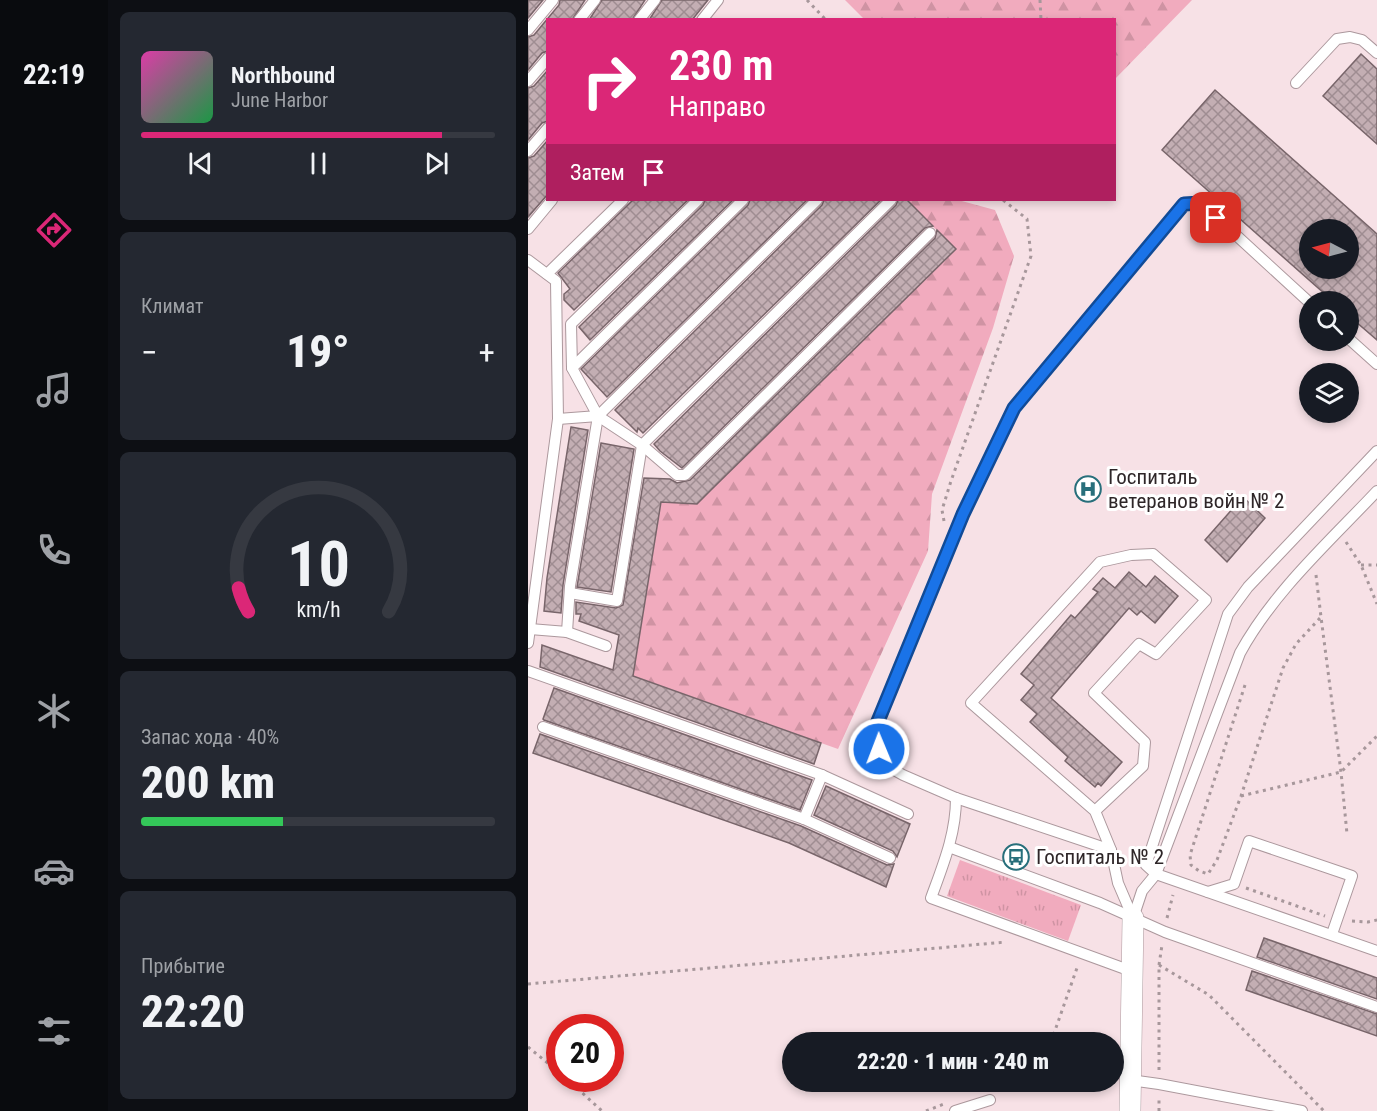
<!DOCTYPE html>
<html lang="ru">
<head>
<meta charset="utf-8">
<style>
	body { margin:0; font-family:"Roboto Condensed",sans-serif; background:#242831; color:#f1f3f6; height:100vh; display:flex; flex-direction:column; font-size:22px; white-space:nowrap }
	* { box-sizing:border-box; margin:0 }
	p { font-size:20px; color:#9ea1a6 }
	.icon { flex:none; width:33px; height:33px; fill:none; stroke:currentColor; stroke-width:2; stroke-linecap:round; stroke-linejoin:round }
	.map { position:relative; flex:1; overflow:hidden }
	.drawer { display:flex; flex-direction:column; gap:12px; padding:12px; background:#0d0f14; width:420px }
	.drawer>* { flex:none }
	.top-card { position:absolute; left:18px; top:18px; width:570px; height:183px; border-radius:0px; box-shadow:0 3px 9px #0003; background:#db2777; color:#fff; overflow:hidden }
	.needle { width:39px; rotate:276deg }
	.fabs { position:absolute; left:771px; top:219px; display:grid; gap:12px }
	.fabs a { display:grid; place-items:center; width:60px; height:60px; border-radius:50%; background:#171b24; box-shadow:0 3px 9px #0003; font-size:30px }
	.speed { position:absolute; left:18px; top:1014px; display:flex; gap:12px; font-size:30px; font-weight:700; text-align:center }
	.speed>* { display:grid; place-content:center; width:78px; height:78px; border-radius:50%; background:#171b24; box-shadow:0 3px 9px #0003; line-height:1 }
	.speed .limit { border:9px solid #d22; background:#fff; color:#111 }
	.pin { position:absolute; display:grid; place-items:center; width:51px; height:51px; color:#fff; margin:-26px; border-radius:12px; box-shadow:0 3px 9px #0006 }
	.me { position:absolute; width:66px; margin:-33px; rotate:359deg; stroke-linejoin:round; filter:drop-shadow(0 0 4px #0008) }
	.turn { display:flex; align-items:center; gap:21px; height:126px; padding:0 24px; font-size:27px }
	.turn .icon { width:78px; height:78px; stroke-width:2.5 }
	.turn b { display:block; font-size:42px; line-height:51px }
	.then { display:flex; align-items:center; height:57px; padding:0 24px; background:#0003; gap:12px; font-size:22px }
	.big { font-size:45px; font-weight:800; line-height:1.1 }
	.drawer .widget { flex:1; display:flex; flex-direction:column; justify-content:center; gap:9px; min-width:0; padding:0 21px; border-radius:9px; background:#242831 }
	.drawer .dial { align-items:center; gap:0 }
	.dial svg { height:156px; overflow:visible; fill:none; stroke:#363941; stroke-width:7; stroke-linecap:round; text-anchor:middle }
	.dial text { fill:#f1f3f6; stroke:none }
	.song { display:flex; align-items:center; gap:18px }
	.cover { width:72px; height:72px; border-radius:9px; background:linear-gradient(135deg,hsl(320 70% 55%),hsl(140 70% 35%)) }
	.played { height:6px; border-radius:3px; background:linear-gradient(90deg,#db2777 85%,#363941 85%) }
	.keys { display:flex; justify-content:space-around; direction:ltr }
	.heat { display:flex; justify-content:space-between; align-items:center; font-size:33px; direction:ltr }
	.charge { height:9px; border-radius:4px; background:linear-gradient(90deg,#34c759 40%,#363941 0) }
	.trip { position:absolute; left:254px; top:1032px; width:342px; height:60px; border-radius:30px; background:#171b24; box-shadow:0 3px 9px #0003; font-weight:800; line-height:60px; text-align:center }
	main { display:flex; flex:1; min-height:0 }
	.tabs { display:flex; flex-direction:column; width:108px; justify-content:space-around; align-items:center; background:#090b0e; color:#9ea1a6 }
	.tabs .icon { width:42px; height:42px }
	.tabs .active { color:#db2777 }
	.tabs b { font-size:27px; color:#f1f3f6 }
	.map>svg:first-child { display:block }
</style>
</head>
<body>
<main>
<nav class="tabs">
<b>22:19</b>
<svg class="icon active" aria-label="directions" viewBox="0 0 24 24"><path d="M12 3l9 9-9 9-9-9zM9 14v-3h6M13 9l2 2-2 2"/></svg>
<svg class="icon" aria-label="music" viewBox="0 0 24 24"><path d="M9 18V5l10-2v13"/><circle cx="6" cy="18" r="3"/><circle cx="16" cy="16" r="3"/></svg>
<svg class="icon" aria-label="phone" viewBox="0 0 24 24"><path d="M5 4h4l2 5-3 2q2 4 5 5l2-3 5 2v4C11 20 4 13 5 4z"/></svg>
<svg class="icon" aria-label="climate" viewBox="0 0 24 24"><path d="M12 3v18M4 7l16 10M4 17L20 7"/></svg>
<svg class="icon" aria-label="car" viewBox="0 0 24 24"><path d="M5 17H2v-5l4-1 3-4h7l3 4 3 1v5h-3M9 17h6M6 11h13"/><circle cx="7" cy="17" r="2"/><circle cx="17" cy="17" r="2"/></svg>
<svg class="icon" aria-label="filters" viewBox="0 0 24 24"><path d="M4 7h16M4 17h16"/><circle cx="9" cy="7" r="2"/><circle cx="15" cy="17" r="2"/></svg>
</nav>
<section class="drawer">
<div class="widget">
<div class="song"><i class="cover"></i><div><b>Northbound</b><p>June Harbor</p></div></div>
<div class="played"></div>
<div class="keys"><svg class="icon" aria-label="previous" viewBox="0 0 24 24"><path d="M18 5L8 12l10 7zM5 5v14"/></svg><svg class="icon" aria-label="pause" viewBox="0 0 24 24"><path d="M8 5v14M16 5v14"/></svg><svg class="icon" aria-label="next" viewBox="0 0 24 24"><path d="M6 5l10 7-10 7zM19 5v14"/></svg></div>
</div>
<div class="widget"><p>Климат</p>
<div class="heat"><a>−</a><b class="big">19°</b><a>+</a></div>
</div>
<div class="widget dial"><svg viewBox="0 0 100 80">
<path d="M14 69A42 42 0 1 1 86 69"/>
<path d="M14 69A42 42 0 0 1 9 57" stroke="#db2777"/>
<text x="50" y="56" font-size="32" font-weight="700">10</text>
<text x="50" y="72" font-size="11">km/h</text>
</svg></div>
<div class="widget"><p>Запас хода · 40%</p><b class="big">200 km</b><div class="charge"></div></div>
<div class="widget"><p>Прибытие</p><b class="big">22:20</b></div>
</section>
<div class="map">
<svg width="849" height="1111" viewBox="0 0 849 1111">
	<defs>
		<pattern id="grass-tufts" width="24" height="20" patternUnits="userSpaceOnUse" patternTransform="scale(1.5)"><rect width="24" height="20" fill="#f1abbe"/><path d="M3 7l-1-3M5 7V3M7 7l1-3M15 17l-1-3M17 17v-4M19 17l1-3" fill="none" stroke="#cf93a3"/></pattern>
		<pattern id="forest-firs" width="22" height="20" patternUnits="userSpaceOnUse" patternTransform="scale(1.5)"><rect width="22" height="20" fill="#f1abbe"/><path d="M5 1l3.5 6h-7zM16 11l3.5 6h-7z" fill="#cf93a3"/></pattern>
		<pattern id="building-cross-hatch" width="8" height="8" patternUnits="userSpaceOnUse" patternTransform="scale(1.5)"><rect width="8" height="8" fill="#c3aeb3"/><path d="M0 0l8 8M0 8l8-8" fill="none" stroke="#9f8d92"/></pattern>
	</defs>
	<rect width="100%" height="100%" fill="#f7e1e6"/>
	<path fill="url(#grass-tufts)" d="M432 860 553 905 540 941 419 896Z"/>
	<g fill="url(#forest-firs)">
		<path d="M317 0H664L587 79 586 20 336 19Z"/>
		<path d="M379 200H430L467 210 486 256 465 328 404 494 400 551 310 749 105 676 133 502 169 504 427 249Z"/>
	</g>
	<g fill="url(#building-cross-hatch)" stroke="#78656a" stroke-width="1.5" fill-rule="evenodd">
		<path d="M0 0H15L0 18Z"/>
		<path d="M32 0H57L44 20H20V51L14 53 0 70V37L6 35 31 5Z"/>
		<path d="M74 0H117L104 20H61Z"/>
		<path d="M134 0H180L164 20H121Z"/>
		<path d="M833 54 849 69V144L795 96Z"/>
		<path d="M20 70V121L14 123 0 140V88L6 86Z"/>
		<path d="M687 90 849 234V340L820 315V302H806L634 150ZM782 230H820V268H782Z"/>
		<path d="M20 140V194L0 217V158L6 156Z"/>
		<path d="M105 200H160L46 310 36 300V294L42 289 30 273Z"/>
		<path d="M177 200H205L62 340 51 327 175 205Z"/>
		<path d="M222 200H279L79 397 53 369 220 205Z"/>
		<path d="M296 200H353L115 433 110 428 109 432 87 410 294 205Z"/>
		<path d="M370 200H379L405 226 397 228 154 468 132 451 126 444 368 205Z"/>
		<path d="M409 230 428 249 183 490 169 504 133 502 105 676 293 743 286 764 12 667 14 645 85 670 91 635 51 621 53 614H48V602L88 608 95 605 116 478 142 479 149 483 162 480 407 238Z"/>
		<path d="M43 427 60 430 35 585 33 613 16 611 19 578Z"/>
		<path d="M73 443 106 449 83 592 49 587Z"/>
		<path d="M715 497 737 518 699 562 677 540Z"/>
		<path d="M601 572 618 587 627 576 650 596 627 623 613 611 609 615 601 608 523 698 594 762 573 786 570 783 567 787 537 761 540 757 502 722 509 714 493 700 506 685 493 674 543 615 547 618 570 592 565 589 575 578 587 588Z"/>
		<path d="M26 688 284 780 272 810 16 720 15 719Z"/>
		<path d="M12 734 273 826 359 865 366 864 358 887 261 843 5 753Z"/>
		<path d="M298 786 382 824 369 857 365 851 286 815Z"/>
		<path d="M736 938 849 978V999L729 957Z"/>
		<path d="M724 971 849 1014V1036L718 990Z"/>
	</g>
	<g fill="none" stroke-linecap="round" stroke-linejoin="round">
		<g stroke="#ac989d" stroke-width="12">
			<g id="lane">
				<path d="M51 20 67 0"/>
				<path d="M111 20 127 0"/>
				<path d="M174 20 190 0"/>
				<path d="M0 30 25 0"/>
				<path d="M0 81 20 58"/>
				<path d="M768 83 809 39 822 37 834 40 849 53"/>
				<path d="M0 151 20 128"/>
				<path d="M0 229 24 200"/>
				<path d="M0 260 28 281 30 419 0 643"/>
				<path d="M19 274 95 200"/>
				<path d="M820 338 849 364"/>
				<path d="M44 368 215 200"/>
				<path d="M70 416 44 368 43 324 170 200"/>
				<path d="M30 419 70 416 114 445 149 475H157L402 233"/>
				<path d="M849 451 720 587 700 614 618 865 628 874 849 951"/>
				<path d="M42 593 89 601 114 445 363 200"/>
				<path d="M2 629 39 632 78 646"/>
				<path d="M39 632 42 586 70 416 289 200"/>
				<path d="M0 671 294 775 380 814"/>
				<path d="M15 727 276 819 362 858"/>
				<path d="M428 798C428 834 415 865 403 898L603 971"/>
				<path d="M567 811 615 766 617 742 566 693 611 644 628 654 678 600 625 554 603 555 572 562 443 703 567 811 583 850"/>
				<path d="M276 819 294 775"/>
				<path d="M421 847 572 903 637 932 849 1007"/>
				<path d="M680 892 706 884 721 841 824 876 804 934"/>
				<path d="M605 918 590 883 583 850 428 798 375 775 357 765 351 749 348 726 435 514 486 408 656 204 673 203 782 303"/>
				<path d="M605 918 614 891 628 874 712 653C746 591 801 542 849 491"/>
				<path d="M602 1080 631 1084 774 1111"/>
				<path d="M427 1111 462 1100"/>
			</g>
		</g>
		<g stroke="#ac989d" stroke-width="22">
			<path id="street" d="M602 1111 605 918"/>
		</g>
		<g stroke="#a7979b" stroke-width="3" stroke-dasharray="3 4.5" stroke-linecap="butt">
			<path d="M279 0 298 20"/>
			<path d="M512 0 513 20"/>
			<path d="M416 521 414 510 423 481 503 256 499 219 475 200"/>
			<path d="M818 542 833 565 849 604"/>
			<path d="M833 565H849"/>
			<path d="M788 575 793 617"/>
			<path d="M717 685 662 855 663 865 671 871 680 874 689 860 713 796 755 668 768 644 793 617 813 772 819 834"/>
			<path d="M713 796 813 772 849 736"/>
			<path d="M718 888 797 916"/>
			<path d="M639 918 645 895"/>
			<path d="M824 921 840 922 849 920"/>
			<path d="M631 965 681 995 796 1111"/>
			<path d="M0 984 478 942"/>
			<path d="M523 1042 550 965"/>
			<path d="M0 1047 32 1073"/>
			<path d="M631 1070V965L634 945"/>
			<path d="M38 1078 74 1111"/>
			<path d="M471 1089 501 1082"/>
			<path d="M398 1111 416 1104"/>
			<path d="M631 1111V1098"/>
		</g>
		<use href="#lane" stroke="#fff" stroke-width="10"/>
		<use href="#street" stroke="#fff" stroke-width="21"/>
	</g>
	<g fill="none" stroke-linecap="round" stroke-linejoin="round">
		<g stroke="#114b97" stroke-width="15">
			<path id="route" d="M351 749 348 726 435 514 486 408 656 204 673 203 688 218"/>
		</g>
		<use href="#route" stroke="#1a73e8" stroke-width="10"/>
	</g>
	<defs>
		<g id="hospital-ring" transform="scale(1.35)"><circle r="9.5" fill="#fff" stroke="#286f7b" stroke-width="1.5"/><path d="M-5-5h3v3.5h4V-5h3V5h-3V1.5h-4V5h-3Z" fill="#286f7b"/></g>
		<g id="bus-ring" transform="scale(1.35)"><circle r="9.5" fill="#fff" stroke="#286f7b" stroke-width="1.5"/><path d="M-5-6H5V4H4V6H2V4H-2V6H-4V4H-5ZM-3.5-4V0h7V-4ZM-3.5 1.2v1.5H-2V1.2ZM2 1.2v1.5H3.5V1.2Z" fill="#286f7b"/></g>
	</defs>
	<g fill-rule="evenodd">
		<use href="#hospital-ring" x="560" y="489"/>
		<use href="#bus-ring" x="488" y="857"/>
	</g>
	<g text-anchor="middle" stroke-width="6" stroke-linejoin="round" paint-order="stroke">
		<g font-size="21" fill="#2e2628" stroke="#fff" text-anchor="start">
			<text x="580" y="484">Госпиталь<tspan x="580" dy="24">ветеранов войн № 2</tspan></text>
			<text x="508" y="864">Госпиталь № 2</text>
		</g>
	</g>
</svg>
<div class="fabs">
<a><svg class="needle" viewBox="-14 -14 28 28"><path d="M0-13l5 13h-10z" fill="#e53935"/><path d="M0 13l5-13h-10z" fill="#9ea1a6"/></svg></a>
<a><svg class="icon" aria-label="search" viewBox="0 0 24 24"><circle cx="10" cy="10" r="6"/><path d="M15 15l6 6"/></svg></a>
<a><svg class="icon" aria-label="layers" viewBox="0 0 24 24"><path d="M12 4l9 5-9 5-9-5zM3 14l9 5 9-5"/></svg></a>
</div>
<div class="speed"><div class="limit">20</div></div>
<div class="pin" style="left:688px;top:218px;background:#d93025"><svg class="icon" aria-label="arrive" viewBox="0 0 24 24"><path d="M6 21V4h12l-3 4 3 4H6"/></svg></div>
<svg class="me" style="left:351px;top:749px" viewBox="-20 -20 40 40"><circle r="17" fill="#1a73e8" stroke="#fff" stroke-width="3"/><path d="M0-11L8 9 0 5-8 9z" fill="#fff"/></svg>
<div class="trip">22:20 · 1 мин · 240 m</div>
<div class="top-card">
<div class="turn"><svg class="icon" aria-label="right" viewBox="0 0 24 24"><path d="M7 20v-9h11M14 6l5 5-5 5"/></svg><div><b>230 m</b>Направо</div></div>
<div class="then">Затем<svg class="icon" aria-label="arrive" viewBox="0 0 24 24"><path d="M6 21V4h12l-3 4 3 4H6"/></svg></div>
</div>
</div>
</main>
</body>
</html>
